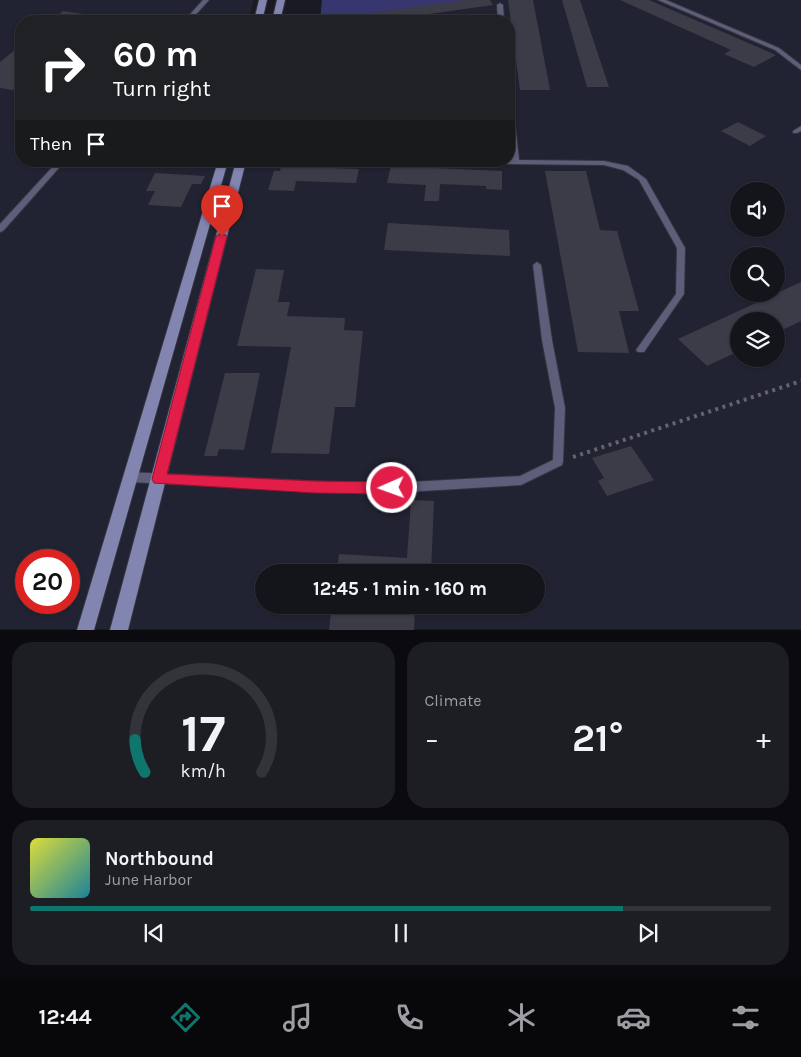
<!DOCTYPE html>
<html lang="en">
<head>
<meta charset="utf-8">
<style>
	body { margin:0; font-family:Karla,sans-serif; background:#1d1d24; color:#f1f3f6; height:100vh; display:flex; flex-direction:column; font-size:19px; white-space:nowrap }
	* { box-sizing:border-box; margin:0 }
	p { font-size:16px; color:#9d9ea3 }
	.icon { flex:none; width:28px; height:28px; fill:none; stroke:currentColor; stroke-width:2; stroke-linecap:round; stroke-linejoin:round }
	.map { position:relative; height:630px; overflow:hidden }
	.panel { display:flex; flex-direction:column; gap:12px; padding:12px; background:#0b0b0f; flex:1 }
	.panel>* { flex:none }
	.top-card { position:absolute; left:15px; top:15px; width:500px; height:152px; border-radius:20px; box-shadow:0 1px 4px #0004,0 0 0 1px #33333a; background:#202124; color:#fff; overflow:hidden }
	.fabs { position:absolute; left:730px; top:182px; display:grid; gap:10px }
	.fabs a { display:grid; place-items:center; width:55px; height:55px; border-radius:50%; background:#14141b; box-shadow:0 1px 4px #0004,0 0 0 1px #33333a; font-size:25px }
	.speed { position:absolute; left:15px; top:549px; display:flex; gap:10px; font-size:25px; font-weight:700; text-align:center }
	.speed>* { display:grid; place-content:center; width:65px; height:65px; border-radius:50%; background:#14141b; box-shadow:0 1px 4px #0004,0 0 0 1px #33333a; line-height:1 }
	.speed .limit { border:8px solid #d22; background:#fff; color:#111 }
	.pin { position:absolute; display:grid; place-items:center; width:42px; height:42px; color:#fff; margin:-51px -21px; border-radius:50% 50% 50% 0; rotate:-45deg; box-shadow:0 0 5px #0007 }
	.pin .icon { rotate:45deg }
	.me { position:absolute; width:55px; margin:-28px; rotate:268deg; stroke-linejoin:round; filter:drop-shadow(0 0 4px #0008) }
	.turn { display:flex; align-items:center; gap:18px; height:105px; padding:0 15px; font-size:22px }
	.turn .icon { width:65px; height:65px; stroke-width:2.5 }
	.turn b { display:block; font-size:35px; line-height:42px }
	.then { display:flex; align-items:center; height:48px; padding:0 15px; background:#0003; gap:10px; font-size:19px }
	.big { font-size:38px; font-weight:700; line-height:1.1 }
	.panel .tile { flex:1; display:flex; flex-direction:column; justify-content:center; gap:8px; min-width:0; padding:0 18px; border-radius:20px; background:#1d1d24 }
	.panel .dial { align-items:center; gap:0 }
	.dial svg { height:130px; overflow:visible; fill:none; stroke:#33333a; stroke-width:7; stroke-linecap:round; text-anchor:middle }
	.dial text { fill:#f1f3f6; stroke:none }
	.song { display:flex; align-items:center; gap:15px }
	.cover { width:60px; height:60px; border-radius:8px; background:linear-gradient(135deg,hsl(60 70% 55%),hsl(190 70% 35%)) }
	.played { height:5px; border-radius:2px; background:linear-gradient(90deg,#0f766e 80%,#33333a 80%) }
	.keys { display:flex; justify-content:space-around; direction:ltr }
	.heat { display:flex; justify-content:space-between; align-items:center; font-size:28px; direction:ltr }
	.panel .tiles { flex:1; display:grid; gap:12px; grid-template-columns:1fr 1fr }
	.tile:last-child { grid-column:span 2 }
	.trip { position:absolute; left:255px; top:564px; width:290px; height:50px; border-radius:25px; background:#14141b; box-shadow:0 1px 4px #0004,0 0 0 1px #33333a; font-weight:700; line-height:50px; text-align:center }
	.tabs { display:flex; height:80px; justify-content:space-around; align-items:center; background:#08080b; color:#9d9ea3 }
	.tabs .icon { width:35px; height:35px }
	.tabs .active { color:#0f766e }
	.tabs b { font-size:22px; color:#f1f3f6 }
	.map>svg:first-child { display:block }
</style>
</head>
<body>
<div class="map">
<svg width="801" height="630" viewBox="0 0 801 630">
	<rect width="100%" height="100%" fill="#1a1a24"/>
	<path fill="#222332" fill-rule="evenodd" d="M0 0H254L248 21H21V161H509V21H331L481 0H801V629H0ZM739 191H776V229H739ZM739 256H776V294H739ZM739 321H776V359H739ZM26 560H69V602H26ZM264 572H536V605H264Z"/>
	<path fill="#37366e" d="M322 0H481L320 21Z"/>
	<g fill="#3b3c47">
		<path d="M464 0H490L493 5 379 21H313Z"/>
		<path d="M508 0H533L550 90H520Z"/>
		<path d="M562 0H580L609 87H587Z"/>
		<path d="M620 0H649L776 55 754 67 724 54 731 50Z"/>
		<path d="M63 11 97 16 90 21H51Z"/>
		<path d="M21 45V83L13 90 0 88V62Z"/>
		<path d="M738 122 766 136 750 146 721 131Z"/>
		<path d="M281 166 359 169 356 183 296 181 294 191 268 190 274 171H280Z"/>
		<path d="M391 166 502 171V190L486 189V186L440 184 439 201H424L426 185 387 183Z"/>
		<path d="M545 171H586L600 230 617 231 639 311H619L629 353 578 352Z"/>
		<path d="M155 173 205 176 201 184H192L181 207 148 205 155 191H146Z"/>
		<path d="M388 223 509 230 510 256 384 250Z"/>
		<path d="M256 269 284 270 278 302H290L287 316 345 318 344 330 363 331 355 407H335L329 454 271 453 291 347 237 346Z"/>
		<path d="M801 282V321L776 333V321H739V351L707 366 678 339Z"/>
		<path d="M225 373H260L244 450 219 449 217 456H204Z"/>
		<path d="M631 446 654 480 607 496 598 481 604 478 592 458Z"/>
		<path d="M411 500 434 501 431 572H337L339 554 407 558Z"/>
		<path d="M332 605H415L414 630H329Z"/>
	</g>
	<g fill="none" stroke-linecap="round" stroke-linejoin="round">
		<g stroke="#35353f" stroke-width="2">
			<g id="lane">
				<path d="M203 0H209L190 21H184Z"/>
				<path d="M658 0H666L779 48 801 65V70L775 50Z"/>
				<path d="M500 3 503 5 504 21H498L497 5Z"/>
				<path d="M509 93 512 95 519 160 604 161 628 166 646 179 685 248 684 294 644 352H638L636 350 676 294 677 248 639 180 623 170 604 165 407 163 404 161H509V160H512L509 125Z"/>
				<path d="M801 126V131L797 133H793V131Z"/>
				<path d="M58 161H65L3 231 0 232V224Z"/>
				<path d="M537 262 541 265 552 340 565 408 563 462 562 465 521 485 373 494 129 482 125 480 124 477 125 474 129 472 373 484 520 476 553 460 555 408 542 340 533 265Z"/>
			</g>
		</g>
		<g stroke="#35353f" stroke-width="2">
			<g id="secondary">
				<path d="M259 0H267L262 21H254Z"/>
				<path d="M277 0H285L280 21H272Z"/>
				<path d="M218 161H228L94 630H77Z"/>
				<path d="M236 161H246L128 630H110Z"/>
			</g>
		</g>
		<path stroke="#64646d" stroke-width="4" stroke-dasharray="3 4.5" stroke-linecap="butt" d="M573 457 801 381"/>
		<use href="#lane" fill="#5d5f7a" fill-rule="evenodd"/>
		<use href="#secondary" fill="#8385b1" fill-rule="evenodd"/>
	</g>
	<path fill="#e11d48" stroke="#92132f" d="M222 233 227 236 167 474 314 481 392 482 397 484 399 488 397 492 392 494 314 493 154 483 152 479 216 236Z"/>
</svg>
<div class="fabs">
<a><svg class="icon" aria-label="sound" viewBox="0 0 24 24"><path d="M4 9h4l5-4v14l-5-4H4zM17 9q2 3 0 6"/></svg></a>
<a><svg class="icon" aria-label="search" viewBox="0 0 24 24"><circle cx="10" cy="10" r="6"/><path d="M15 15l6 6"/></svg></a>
<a><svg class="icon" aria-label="layers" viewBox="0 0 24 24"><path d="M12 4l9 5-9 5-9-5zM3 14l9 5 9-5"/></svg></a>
</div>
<div class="speed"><div class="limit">20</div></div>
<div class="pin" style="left:222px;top:236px;background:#d93025"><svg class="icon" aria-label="arrive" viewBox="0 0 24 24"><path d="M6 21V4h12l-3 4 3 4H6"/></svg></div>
<svg class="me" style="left:392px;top:488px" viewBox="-20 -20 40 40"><circle r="17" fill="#e11d48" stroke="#fff" stroke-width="3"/><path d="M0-11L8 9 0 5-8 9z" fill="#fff"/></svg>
<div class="trip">12:45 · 1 min · 160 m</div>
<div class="top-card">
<div class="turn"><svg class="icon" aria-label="right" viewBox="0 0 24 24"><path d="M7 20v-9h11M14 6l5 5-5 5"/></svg><div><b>60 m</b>Turn right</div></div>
<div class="then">Then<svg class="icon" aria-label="arrive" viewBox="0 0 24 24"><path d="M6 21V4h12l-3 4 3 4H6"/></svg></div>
</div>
</div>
<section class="panel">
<div class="tiles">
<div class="tile dial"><svg viewBox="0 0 100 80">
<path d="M14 69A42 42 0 1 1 86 69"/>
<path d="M14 69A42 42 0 0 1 8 49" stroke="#0f766e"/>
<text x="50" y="56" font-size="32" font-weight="700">17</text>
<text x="50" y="72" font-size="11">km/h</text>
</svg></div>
<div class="tile"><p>Climate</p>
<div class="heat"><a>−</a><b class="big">21°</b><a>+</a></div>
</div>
<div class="tile">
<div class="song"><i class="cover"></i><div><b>Northbound</b><p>June Harbor</p></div></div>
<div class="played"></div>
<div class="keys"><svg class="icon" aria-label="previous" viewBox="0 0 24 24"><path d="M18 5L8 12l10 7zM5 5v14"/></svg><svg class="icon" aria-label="pause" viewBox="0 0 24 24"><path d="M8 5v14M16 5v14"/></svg><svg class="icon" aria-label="next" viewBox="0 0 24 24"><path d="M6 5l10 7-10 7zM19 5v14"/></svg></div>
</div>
</div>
</section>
<nav class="tabs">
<b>12:44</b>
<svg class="icon active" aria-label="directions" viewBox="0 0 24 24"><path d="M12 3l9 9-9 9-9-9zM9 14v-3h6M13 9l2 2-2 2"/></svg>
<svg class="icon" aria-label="music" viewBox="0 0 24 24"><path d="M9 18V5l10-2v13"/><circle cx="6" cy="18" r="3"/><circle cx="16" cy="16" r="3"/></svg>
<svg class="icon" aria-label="phone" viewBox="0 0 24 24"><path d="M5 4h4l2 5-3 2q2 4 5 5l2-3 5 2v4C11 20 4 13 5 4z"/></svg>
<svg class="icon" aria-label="climate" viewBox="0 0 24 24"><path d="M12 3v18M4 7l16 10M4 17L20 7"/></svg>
<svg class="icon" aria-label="car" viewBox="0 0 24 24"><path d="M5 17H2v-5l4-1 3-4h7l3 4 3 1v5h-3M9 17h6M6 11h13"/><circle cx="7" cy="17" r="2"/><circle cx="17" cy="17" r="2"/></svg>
<svg class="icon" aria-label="filters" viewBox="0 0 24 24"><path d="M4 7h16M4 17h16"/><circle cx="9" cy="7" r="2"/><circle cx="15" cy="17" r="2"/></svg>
</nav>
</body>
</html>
